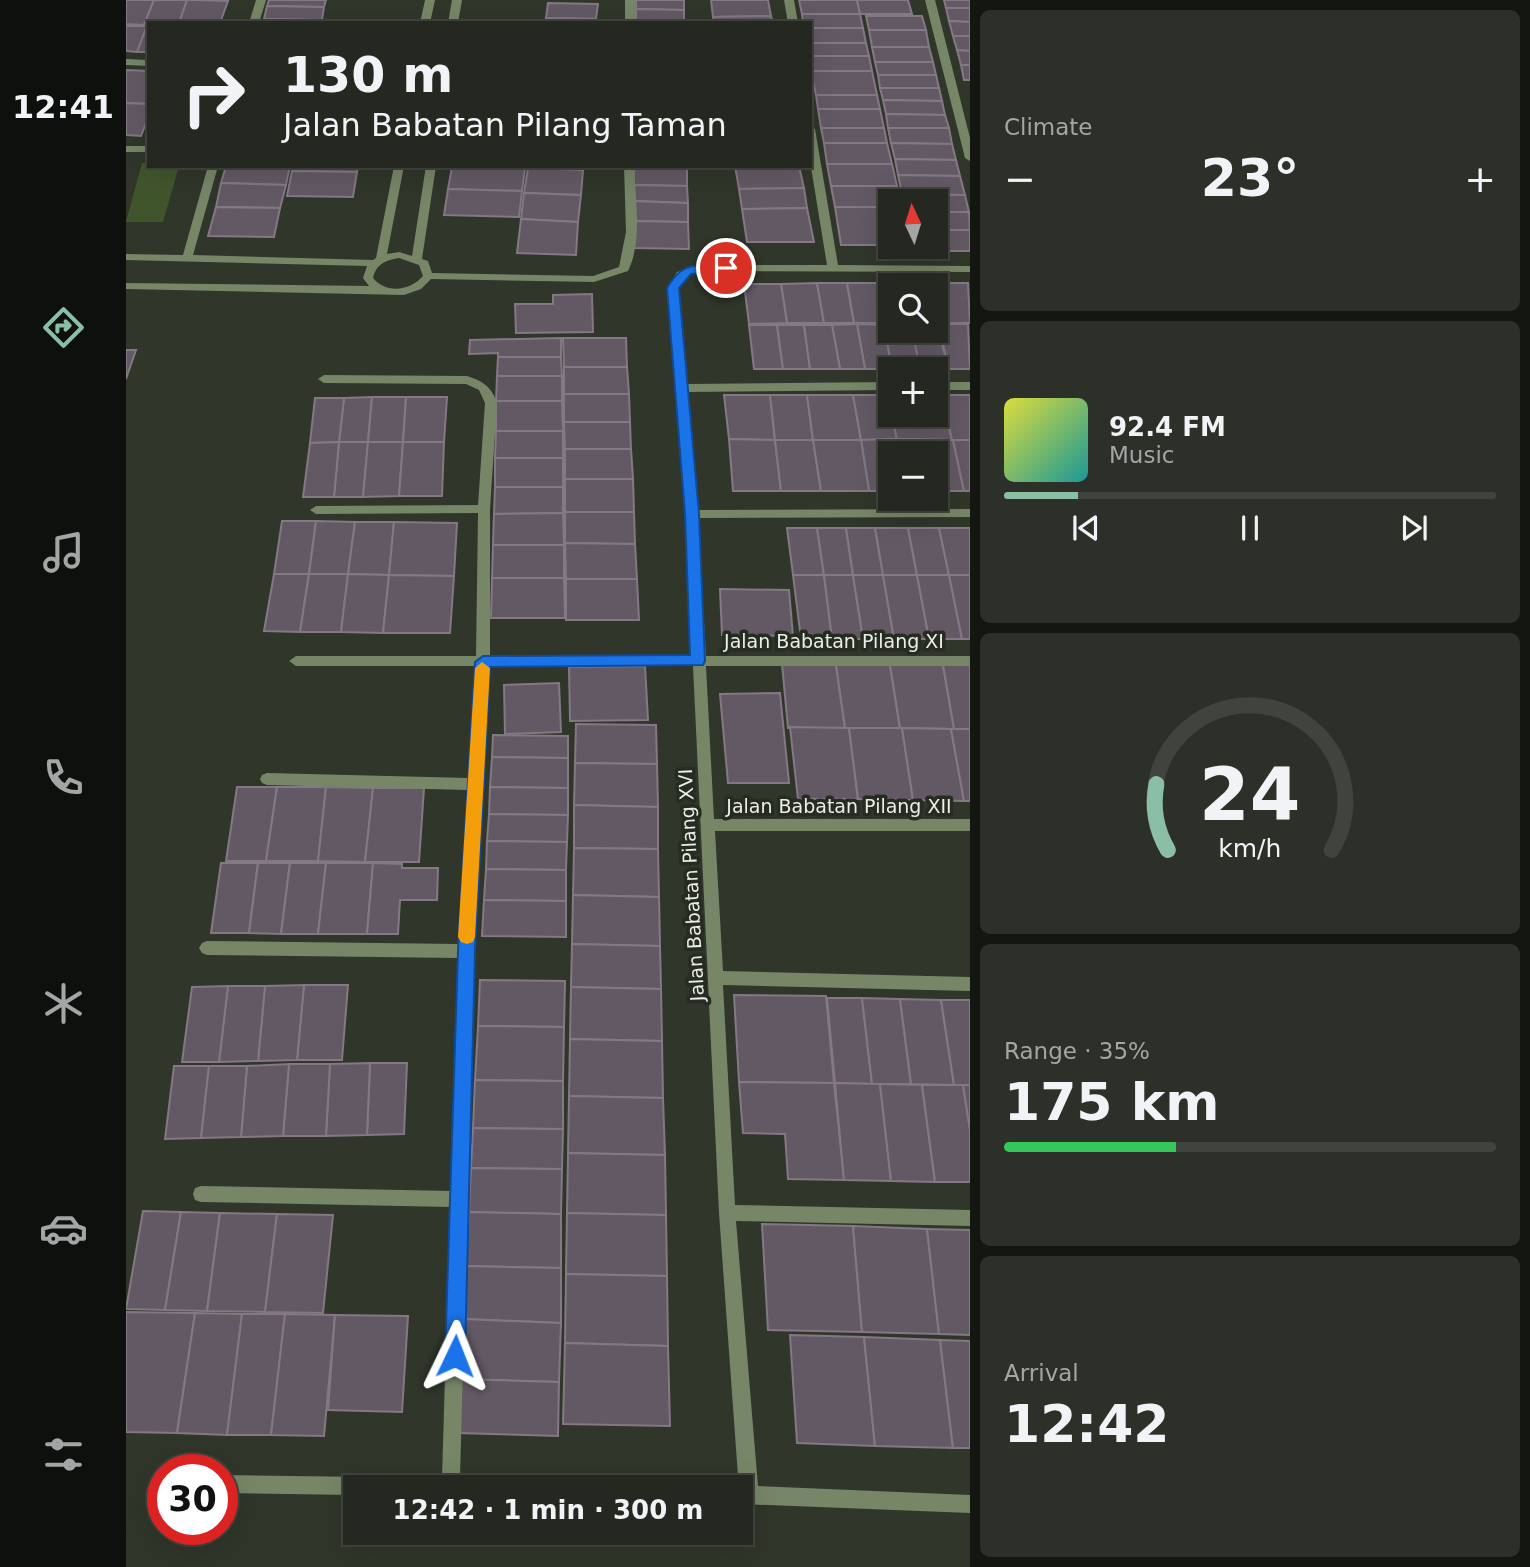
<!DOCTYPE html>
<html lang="en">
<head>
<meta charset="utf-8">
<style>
	body { margin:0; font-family:"DejaVu Sans",sans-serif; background:#2c3029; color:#f1f3f6; height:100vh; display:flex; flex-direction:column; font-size:26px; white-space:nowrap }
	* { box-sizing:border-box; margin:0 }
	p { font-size:23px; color:#a3a6a5 }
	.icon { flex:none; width:38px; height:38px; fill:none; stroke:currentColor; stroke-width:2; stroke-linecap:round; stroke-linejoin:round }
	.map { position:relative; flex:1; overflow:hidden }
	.side { display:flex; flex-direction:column; gap:10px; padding:10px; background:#141612; width:560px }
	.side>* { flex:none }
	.guide { position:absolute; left:21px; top:21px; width:665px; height:147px; border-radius:0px; box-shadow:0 7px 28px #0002,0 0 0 2px #41443e; background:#242820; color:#f1f3f6; overflow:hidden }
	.needle { width:46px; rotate:356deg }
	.fabs { position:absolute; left:752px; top:189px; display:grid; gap:14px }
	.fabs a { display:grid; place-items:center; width:70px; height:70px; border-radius:0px; background:#242820; box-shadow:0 7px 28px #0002,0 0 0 2px #41443e; font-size:35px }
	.speed { position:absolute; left:21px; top:1454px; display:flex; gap:14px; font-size:35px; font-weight:700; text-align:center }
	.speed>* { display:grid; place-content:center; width:91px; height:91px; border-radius:50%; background:#242820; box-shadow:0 7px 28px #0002,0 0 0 2px #41443e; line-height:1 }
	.speed .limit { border:10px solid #d22; background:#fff; color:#111 }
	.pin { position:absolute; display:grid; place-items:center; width:60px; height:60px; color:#fff; margin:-30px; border:4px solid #fff; border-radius:50%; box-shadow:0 2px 7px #0007 }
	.me { position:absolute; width:77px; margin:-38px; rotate:2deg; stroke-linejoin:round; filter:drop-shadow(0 0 5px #0008) }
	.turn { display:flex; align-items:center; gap:24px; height:147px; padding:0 21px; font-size:32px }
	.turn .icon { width:91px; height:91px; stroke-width:2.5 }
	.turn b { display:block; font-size:49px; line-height:60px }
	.big { font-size:52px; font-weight:700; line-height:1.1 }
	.side .card { flex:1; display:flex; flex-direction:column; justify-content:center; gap:10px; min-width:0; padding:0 24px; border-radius:10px; background:#2c3029 }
	.side .dial { align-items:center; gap:0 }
	.dial svg { height:182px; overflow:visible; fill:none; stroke:#41443e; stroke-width:7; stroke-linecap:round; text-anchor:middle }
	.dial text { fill:#f1f3f6; stroke:none }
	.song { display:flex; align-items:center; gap:21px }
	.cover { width:84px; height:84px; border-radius:10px; background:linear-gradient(135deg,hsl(60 70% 55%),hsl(180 70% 35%)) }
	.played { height:7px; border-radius:4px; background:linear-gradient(90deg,#8abfa5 15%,#41443e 15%) }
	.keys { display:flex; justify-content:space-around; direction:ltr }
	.heat { display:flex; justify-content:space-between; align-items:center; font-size:38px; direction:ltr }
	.charge { height:10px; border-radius:5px; background:linear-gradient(90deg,#34c759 35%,#41443e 0) }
	.trip { position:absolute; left:217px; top:1475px; width:410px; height:70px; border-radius:0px; background:#242820; box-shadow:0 7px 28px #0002,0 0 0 2px #41443e; font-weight:700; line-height:70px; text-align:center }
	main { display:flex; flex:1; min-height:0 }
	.dock { display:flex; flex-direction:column; width:126px; justify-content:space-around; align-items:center; background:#0e100d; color:#a3a6a5 }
	.dock .icon { width:49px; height:49px }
	.dock .on { color:#8abfa5 }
	.dock b { font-size:32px; color:#f1f3f6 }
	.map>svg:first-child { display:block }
</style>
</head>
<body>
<main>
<nav class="dock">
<b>12:41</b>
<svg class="icon on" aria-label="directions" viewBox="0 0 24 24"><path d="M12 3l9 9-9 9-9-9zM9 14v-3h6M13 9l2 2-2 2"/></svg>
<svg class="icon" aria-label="music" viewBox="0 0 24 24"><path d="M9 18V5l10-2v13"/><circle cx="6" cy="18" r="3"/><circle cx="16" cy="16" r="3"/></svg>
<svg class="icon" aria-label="phone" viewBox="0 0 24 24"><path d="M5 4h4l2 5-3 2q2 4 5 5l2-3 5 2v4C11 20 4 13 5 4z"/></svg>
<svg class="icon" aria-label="climate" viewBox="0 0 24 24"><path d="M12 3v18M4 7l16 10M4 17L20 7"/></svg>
<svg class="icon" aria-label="car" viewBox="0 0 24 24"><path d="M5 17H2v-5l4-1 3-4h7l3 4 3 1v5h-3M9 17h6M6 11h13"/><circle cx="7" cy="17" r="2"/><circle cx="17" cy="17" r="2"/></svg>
<svg class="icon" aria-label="filters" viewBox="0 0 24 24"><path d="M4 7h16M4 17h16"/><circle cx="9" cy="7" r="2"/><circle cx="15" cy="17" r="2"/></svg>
</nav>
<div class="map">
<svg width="844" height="1567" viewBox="0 0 844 1567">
	<rect width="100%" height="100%" fill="#30362a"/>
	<path fill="#41552d" d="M16 163H23V166H53L37 222H0Z"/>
	<g fill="#635964" stroke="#837884" stroke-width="2">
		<path d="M0 0H28L18 25 0 24Z"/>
		<path d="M28 0H61L53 23 18 25Z"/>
		<path d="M61 0H69L102 1 94 23H53Z"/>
		<path d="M143 0H200L198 7 141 6Z"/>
		<path d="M510 0H558V10L510 9Z"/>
		<path d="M585 0H642L645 16 587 17Z"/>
		<path d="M673 0H731L734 14H676Z"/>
		<path d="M731 0H782L786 14H734Z"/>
		<path d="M818 0H844V8H820Z"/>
		<path d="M422 3 472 4 470 19 420 18Z"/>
		<path d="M141 6 198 7 196 20 138 19Z"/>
		<path d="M820 8H844V22L823 21Z"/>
		<path d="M510 9 558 10V23H510Z"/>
		<path d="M676 14H734L737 28H684V23H677Z"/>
		<path d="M645 16 647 23H588L587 17Z"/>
		<path d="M740 16H796L800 30H743Z"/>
		<path d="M420 18 470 19V23H419Z"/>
		<path d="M138 19 196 20 195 23H137Z"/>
		<path d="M823 21 844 22V36H827Z"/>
		<path d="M0 26H21L11 52 0 51Z"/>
		<path d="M21 26 23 52H11Z"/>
		<path d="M684 28H737L740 43H684Z"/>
		<path d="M743 30H800L803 47H746Z"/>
		<path d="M827 36H844V51L831 50Z"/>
		<path d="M684 43H740L743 56H684Z"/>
		<path d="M746 47H803L807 62H749Z"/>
		<path d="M831 50 844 51V65H835Z"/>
		<path d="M684 56H743L746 71H685Z"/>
		<path d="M749 62H807L810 75H752Z"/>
		<path d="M835 65H844V80H838Z"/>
		<path d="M0 70 23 71V104L0 103Z"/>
		<path d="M685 71H746L751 95H690Z"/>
		<path d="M752 75H810L813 88H754Z"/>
		<path d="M754 88H813L816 101 757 100Z"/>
		<path d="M690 95H751L754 109H692Z"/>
		<path d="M757 100 816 101 819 115 760 114Z"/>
		<path d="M0 103 23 104V115L15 136 0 135Z"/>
		<path d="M692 109H754L758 128H695Z"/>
		<path d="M760 114 819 115 823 128H762Z"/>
		<path d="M695 128H758L761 143H698Z"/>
		<path d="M762 128H823L826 144 765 143Z"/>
		<path d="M698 143H761L766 164H701Z"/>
		<path d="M765 143 826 144 830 160 769 159Z"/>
		<path d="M769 159 830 160 834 176 772 175Z"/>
		<path d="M701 164H766L771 186H705Z"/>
		<path d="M100 166H164L160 185 95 183Z"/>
		<path d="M167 166H232L231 172 166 171Z"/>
		<path d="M326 166H399V169Z"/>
		<path d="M402 166H458L457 170Z"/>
		<path d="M508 166H561V186L508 185Z"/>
		<path d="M609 166H673L678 188 613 189Z"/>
		<path d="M326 167 399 169 396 191 322 189Z"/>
		<path d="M402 168 457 170 455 195 398 193Z"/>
		<path d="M166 171 231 172 227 197 161 196Z"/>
		<path d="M772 175 834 176 839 195 776 194Z"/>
		<path d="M95 183 160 185 154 208 90 207Z"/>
		<path d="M508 185 561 186 562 203 508 201Z"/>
		<path d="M705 186H771L774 201H765V207H709Z"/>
		<path d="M678 188 681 208 616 209 613 189Z"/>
		<path d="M322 189 396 191 393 217 318 215Z"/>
		<path d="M398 193 455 195 452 222 395 219Z"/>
		<path d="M776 194 839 195 843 212H810V201H777Z"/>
		<path d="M508 201 562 203V222L508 221Z"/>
		<path d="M90 207 154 208 148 237 82 236Z"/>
		<path d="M709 207H765V245H715Z"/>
		<path d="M681 208 688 242H621L616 209Z"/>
		<path d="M810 212H843L844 230H810Z"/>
		<path d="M395 219 452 222 450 255 391 253Z"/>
		<path d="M508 221 562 222 563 249 508 248Z"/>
		<path d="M810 230H844V251H787L786 247H810Z"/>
		<path d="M691 283 698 323H661L655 284Z"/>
		<path d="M691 283H721L728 323H698Z"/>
		<path d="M721 283H754L762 323H728Z"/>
		<path d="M754 283H803V285H765V323H762Z"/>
		<path d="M803 283H842L844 323H812L810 285Z"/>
		<path d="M618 284H655L661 323 623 324Z"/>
		<path d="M466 294 467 332 390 333 389 304H427V295Z"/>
		<path d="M731 324 758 325 766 369H739Z"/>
		<path d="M731 324 739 369H714L706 325Z"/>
		<path d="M810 324 823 369H794L786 331H810Z"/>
		<path d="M812 324H842L844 369H823Z"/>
		<path d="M623 325H651L657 369H628Z"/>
		<path d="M651 325H678L684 369H657Z"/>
		<path d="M678 325H706L714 369H684Z"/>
		<path d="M758 325H765V331H786L794 369H766Z"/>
		<path d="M435 338V357H372V353L343 354 344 340Z"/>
		<path d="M437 338H500L501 367H438Z"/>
		<path d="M0 350H10L0 379Z"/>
		<path d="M372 357H435L436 376H371Z"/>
		<path d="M438 367H501L503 394H438Z"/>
		<path d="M371 376H436V401H370Z"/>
		<path d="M438 394H503L504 422H438Z"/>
		<path d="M598 395H644L649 440 603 439Z"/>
		<path d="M644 395H681L687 440H649Z"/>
		<path d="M681 395H727L735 440H687Z"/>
		<path d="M727 395H763L771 440H735Z"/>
		<path d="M810 395H816L826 440H771L766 415H810Z"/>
		<path d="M816 395H844V440H826Z"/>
		<path d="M246 397 242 442H213L218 398Z"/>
		<path d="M246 397H280L277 442H242Z"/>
		<path d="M280 397H321L318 442H277Z"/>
		<path d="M189 398H218L213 442 184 443Z"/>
		<path d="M370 401H436L437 431H370Z"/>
		<path d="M438 422H504L505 449H439Z"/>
		<path d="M370 431H437V458H369Z"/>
		<path d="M603 439 649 440 655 491H607Z"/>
		<path d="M761 439H792L795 453H765V461Z"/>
		<path d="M761 439 765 461V491H743L735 440Z"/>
		<path d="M792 439 827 440 838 491H810V453H795Z"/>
		<path d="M649 440H687L695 491H655Z"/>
		<path d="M687 440H735L743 491H695Z"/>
		<path d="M827 440H844V491H838Z"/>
		<path d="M213 442H242L237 497H208Z"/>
		<path d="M213 442 208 497H177L184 443Z"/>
		<path d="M242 442H277L273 496 237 497Z"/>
		<path d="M277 442H318L316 496H273Z"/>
		<path d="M439 449H505L507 479H439Z"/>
		<rect x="369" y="458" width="68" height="29"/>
		<path d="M439 479H507L508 512H439Z"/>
		<path d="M369 487H437V513L368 514Z"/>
		<path d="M439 512H508L509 544 439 543Z"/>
		<path d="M437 513 438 545H367L368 514Z"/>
		<path d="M156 521H190L183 574H148Z"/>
		<path d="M190 521 229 522 222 574H183Z"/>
		<path d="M229 522H268L263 575 222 574Z"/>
		<path d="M268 522 331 523 328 576 263 575Z"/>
		<path d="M661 528H691L698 575H667Z"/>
		<path d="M691 528H720L727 575H698Z"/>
		<path d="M720 528H749L757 575H727Z"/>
		<path d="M749 528H782L791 575H757Z"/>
		<path d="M782 528H813L823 575H791Z"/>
		<path d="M813 528H844V575H823Z"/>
		<path d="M439 543 509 544 511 579H440Z"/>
		<path d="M367 545H438V578H366Z"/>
		<path d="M148 574H183L174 632 138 631Z"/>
		<path d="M183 574H222L215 632H174Z"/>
		<path d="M222 574 263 575 257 633 215 632Z"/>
		<path d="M263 575 328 576 324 633H257Z"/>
		<path d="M667 575H698L706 639H675Z"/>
		<path d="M698 575H727L737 639H706Z"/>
		<path d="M727 575H757L768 639H737Z"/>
		<path d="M757 575H791L803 639H768Z"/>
		<path d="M791 575H823L836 639H803Z"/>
		<path d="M823 575H844V639H836Z"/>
		<path d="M366 578H438L439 618H365Z"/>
		<path d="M440 579H511L513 620H440Z"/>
		<path d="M594 589 663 590 667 636 596 635Z"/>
		<path d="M656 664 710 665 719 728H662Z"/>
		<path d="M710 665H764L774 728H719Z"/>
		<path d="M764 665H817L828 729 774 728Z"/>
		<path d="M817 665H844V729H828Z"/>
		<path d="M519 666 522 720 444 721 443 667Z"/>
		<path d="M433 683 435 732 379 734 378 685Z"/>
		<path d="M654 693 663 783H602L594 694Z"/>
		<path d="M450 724 530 725 531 764 449 763Z"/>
		<path d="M664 727 723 728 732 799H672Z"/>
		<path d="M723 728H776L787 800 732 799Z"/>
		<path d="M776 728 825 729 838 801 787 800Z"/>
		<path d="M825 729H844V801H838Z"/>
		<path d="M367 735 442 736V758L366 757Z"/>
		<path d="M366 757 442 758V788L364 787Z"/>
		<path d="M449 763 531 764 532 807 448 805Z"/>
		<path d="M111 787H151L140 861H100Z"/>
		<path d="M151 787H200L192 861H140Z"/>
		<path d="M200 787 247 788 239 862 192 861Z"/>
		<path d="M364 787 442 788V815L363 814Z"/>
		<path d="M247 788H298L293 862H239Z"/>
		<path d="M448 805 532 807V849L448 848Z"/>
		<path d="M363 814 442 815 441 842 361 841Z"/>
		<path d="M361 841 441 842 440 870 360 869Z"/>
		<path d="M448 848 532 849 533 897 447 895Z"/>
		<path d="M95 863H132L123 933H85Z"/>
		<path d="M132 863H164L155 934 123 933Z"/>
		<path d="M164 863H200L192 934H155Z"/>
		<path d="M200 863H247L241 934H192Z"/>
		<path d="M247 863 276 864V868H312L311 900H274L272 934H241Z"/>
		<path d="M360 869 440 870V901L358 900Z"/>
		<path d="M447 895 533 897 534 946 446 944Z"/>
		<path d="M358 900 440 901V937L356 936Z"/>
		<path d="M446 944 534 946 535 989 445 987Z"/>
		<path d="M354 980 439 981 438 1027 352 1026Z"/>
		<path d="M178 985H222L216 1060H171Z"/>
		<path d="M178 985 171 1060 132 1061 139 986Z"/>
		<path d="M102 986H139L132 1061 93 1062Z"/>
		<path d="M102 986 93 1062H56L66 987Z"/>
		<path d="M445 987 535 989 536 1041 444 1039Z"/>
		<path d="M608 995 700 996 708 1083 613 1082Z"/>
		<path d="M701 998H736L746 1084 709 1083Z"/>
		<path d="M736 998 774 999 785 1084H746Z"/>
		<path d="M774 999 815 1000 828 1085 785 1084Z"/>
		<path d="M815 1000H844V1085H828Z"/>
		<path d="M352 1026 438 1027 437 1081 349 1080Z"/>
		<path d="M444 1039 536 1041 537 1098 443 1096Z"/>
		<path d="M244 1063H281L278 1134 241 1135Z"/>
		<path d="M244 1063 241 1135 200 1136 204 1064Z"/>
		<path d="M163 1064H204L200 1136H157Z"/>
		<path d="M163 1064 157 1136 115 1137 121 1066Z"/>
		<path d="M48 1066H83L75 1138 39 1139Z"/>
		<path d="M83 1066H121L115 1137 75 1138Z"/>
		<path d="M349 1080 437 1081V1129L347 1128Z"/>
		<path d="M613 1082 708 1083 718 1180 662 1179 659 1134 617 1133Z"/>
		<path d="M709 1083 754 1084 765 1181 718 1180Z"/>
		<path d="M754 1084 796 1085 809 1182 765 1181Z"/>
		<path d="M796 1085H837L844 1130V1182H809Z"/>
		<path d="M837 1085H844V1130Z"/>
		<path d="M443 1096 537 1098 539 1155 442 1153Z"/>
		<path d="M347 1128 437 1129 436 1169 345 1168Z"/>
		<path d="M442 1153 539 1155 540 1215 441 1213Z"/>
		<path d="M345 1168 436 1169 435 1214 343 1212Z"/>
		<path d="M17 1211 55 1212 39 1310 0 1309Z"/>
		<path d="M55 1212 94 1213 81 1311 39 1310Z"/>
		<path d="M343 1212 435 1214V1268L340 1266Z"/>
		<path d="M94 1213 151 1214 139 1312 81 1311Z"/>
		<path d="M441 1213 540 1215 541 1276 440 1274Z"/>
		<path d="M151 1214 207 1215 197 1313 139 1312Z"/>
		<path d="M636 1224 727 1226 736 1332 642 1330Z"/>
		<path d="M727 1226 801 1229 813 1334 736 1332Z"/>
		<path d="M801 1229 844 1230V1335L813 1334Z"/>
		<path d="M340 1266 435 1268V1323L338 1319Z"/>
		<path d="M440 1274 541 1276 542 1346 439 1343Z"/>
		<path d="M0 1312 69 1313 51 1433 0 1432Z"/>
		<path d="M69 1313 116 1314 101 1435 51 1433Z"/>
		<path d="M116 1314H159L145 1435H101Z"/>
		<path d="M159 1314 209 1315 198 1436 145 1435Z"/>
		<path d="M209 1315 282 1316 276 1412 202 1410Z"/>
		<path d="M338 1319 435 1323 433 1382 335 1379Z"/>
		<path d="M664 1335 738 1337 749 1446 671 1443Z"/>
		<path d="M738 1337 814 1340 827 1448 749 1446Z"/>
		<path d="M814 1340 844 1341V1448H827Z"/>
		<path d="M439 1343 542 1346 544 1426 437 1424Z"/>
		<path d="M335 1379 433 1382 432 1436 331 1433Z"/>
	</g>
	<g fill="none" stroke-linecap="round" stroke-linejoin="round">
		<g fill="#768667" fill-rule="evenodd">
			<path d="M130 0H140L133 23H123Z"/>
			<path d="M299 0H309L304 23H294Z"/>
			<path d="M326 0H336L332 23H322Z"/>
			<rect x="499" y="0" width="10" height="23"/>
			<path d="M658 0H668L672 23H662Z"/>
			<path d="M799 0H809L844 138V161L839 158Z"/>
			<path d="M0 59 23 60V66L0 65Z"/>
			<path d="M684 126 689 129 712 265 844 266V272L575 271 559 276 552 288 561 384 765 382V390L561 392 572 510 844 509V517L572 518 580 656H844V666H580L588 819H844V831H589L597 971 844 977V991L597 985 609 1205 844 1210V1226L610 1221 632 1486 844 1495V1513L614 1504 593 1213 567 666H363L348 951 334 1478 366 1479 373 1481 375 1488H229V1495L96 1493V1475L316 1478 324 1207 75 1202 69 1200 67 1194 69 1188 75 1186 325 1191 332 958 81 955 76 953 73 948 76 943 81 941 333 944 342 790 141 785 136 783 134 779 136 775 141 773 343 778 350 666H170L163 661 170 656H350L352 513 190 514 184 510 190 506 352 505 359 403 353 390 340 384 198 383 192 379 198 375 341 376C357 381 366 387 371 403L364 509V656H567L560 514 542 288 551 272 574 265H701L684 161Z"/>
			<rect x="0" y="146" width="23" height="6"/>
			<path d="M82 166H92L67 255 247 260 250 258 268 166H278L261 254 273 252 286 256 300 166H310L296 259 302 261 306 273 467 276 493 267 500 232 498 166H508C509 200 517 240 502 271L468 282 305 279 295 289 278 295 0 289V283L243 286 237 278 241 266 0 260V254L57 255ZM273 258 293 265 297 276C284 291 260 294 247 278 250 264 260 260 273 258Z"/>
			<rect x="810" y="382" width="34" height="8"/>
			<path d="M35 1475H37V1493L28 1491 26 1484 28 1477Z"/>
		</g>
	</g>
	<path fill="#1a73e8" stroke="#114b97" stroke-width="2" d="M600 264 607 268 605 271 565 274 553 288 573 514 579 661 577 665 364 667 349 951 339 1356 336 1363 329 1366 322 1363 319 1356 332 951 349 662 357 656 564 655 559 514 541 288C557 260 571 266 600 264Z"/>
	<path fill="#f59e0b" d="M356 662 364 668 349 937 347 942 341 944 335 942 332 937 349 668Z"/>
	<g text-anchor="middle" stroke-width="7" stroke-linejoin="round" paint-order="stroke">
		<g font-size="19" fill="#eaeee6" stroke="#262c21">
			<text x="708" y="648">Jalan Babatan Pilang XI</text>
			<text x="713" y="813">Jalan Babatan Pilang XII</text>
			<text transform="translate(565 885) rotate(-93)" y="7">Jalan Babatan Pilang XVI</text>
		</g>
	</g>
</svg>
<div class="fabs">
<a><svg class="needle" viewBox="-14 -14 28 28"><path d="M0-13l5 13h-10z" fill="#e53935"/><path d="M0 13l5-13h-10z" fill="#a3a6a5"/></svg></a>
<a><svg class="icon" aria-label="search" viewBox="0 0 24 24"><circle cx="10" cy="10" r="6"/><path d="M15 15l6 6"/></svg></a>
<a>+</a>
<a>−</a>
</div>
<div class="speed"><div class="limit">30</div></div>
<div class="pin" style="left:600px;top:268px;background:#d93025"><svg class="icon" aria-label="arrive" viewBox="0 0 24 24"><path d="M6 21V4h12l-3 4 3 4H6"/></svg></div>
<svg class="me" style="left:329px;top:1356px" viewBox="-20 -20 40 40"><path d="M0-17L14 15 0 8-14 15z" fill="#1a73e8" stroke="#fff" stroke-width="4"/></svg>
<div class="trip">12:42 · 1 min · 300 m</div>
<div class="guide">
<div class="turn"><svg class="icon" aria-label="right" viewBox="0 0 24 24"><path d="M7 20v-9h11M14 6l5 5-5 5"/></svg><div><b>130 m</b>Jalan Babatan Pilang Taman</div></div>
</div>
</div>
<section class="side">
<div class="card"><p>Climate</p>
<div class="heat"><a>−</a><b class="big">23°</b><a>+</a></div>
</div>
<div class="card">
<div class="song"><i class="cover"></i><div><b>92.4 FM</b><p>Music</p></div></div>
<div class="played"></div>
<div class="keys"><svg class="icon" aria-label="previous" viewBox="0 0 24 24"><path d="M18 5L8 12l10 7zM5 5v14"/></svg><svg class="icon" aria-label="pause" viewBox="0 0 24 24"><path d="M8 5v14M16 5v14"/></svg><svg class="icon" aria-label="next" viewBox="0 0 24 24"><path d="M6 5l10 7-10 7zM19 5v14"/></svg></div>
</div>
<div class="card dial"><svg viewBox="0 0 100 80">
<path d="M14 69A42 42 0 1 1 86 69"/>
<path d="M14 69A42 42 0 0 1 9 40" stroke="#8abfa5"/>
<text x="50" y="56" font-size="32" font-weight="700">24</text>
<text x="50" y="72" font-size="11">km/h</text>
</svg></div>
<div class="card"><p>Range · 35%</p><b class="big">175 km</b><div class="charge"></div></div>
<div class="card"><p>Arrival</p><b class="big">12:42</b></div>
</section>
</main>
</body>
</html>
